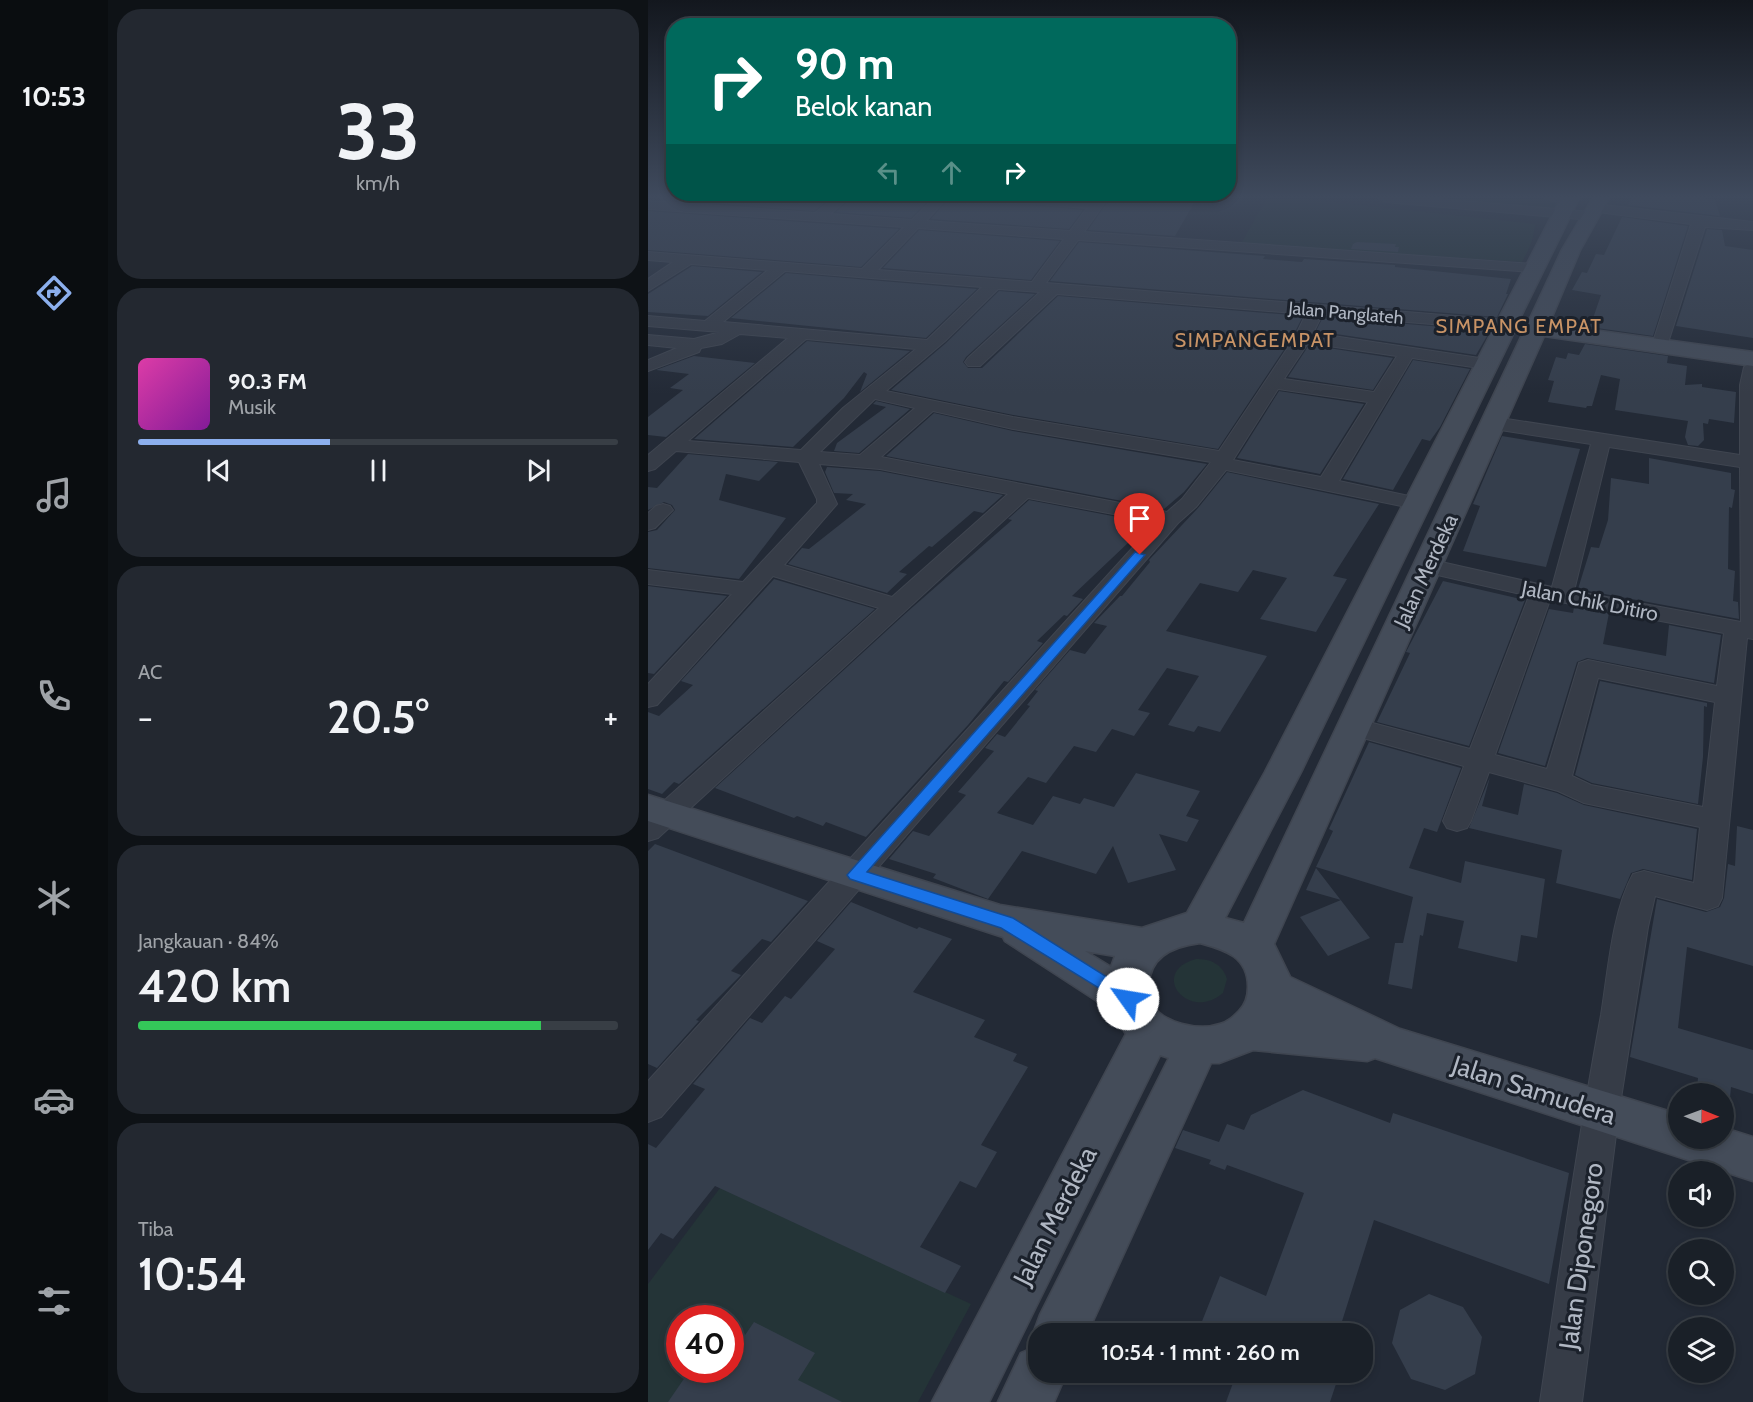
<!DOCTYPE html>
<html lang="id">
<head>
<meta charset="utf-8">
<style>
	body { margin:0; font-family:Cabin,sans-serif; background:#232830; color:#f1f3f6; height:100vh; display:flex; flex-direction:column; font-size:22px; white-space:nowrap }
	* { box-sizing:border-box; margin:0 }
	p { font-size:20px; color:#9fa3a8 }
	.icon { flex:none; width:33px; height:33px; fill:none; stroke:currentColor; stroke-width:2; stroke-linecap:round; stroke-linejoin:round }
	.map { position:relative; flex:1; overflow:hidden }
	.details { display:flex; flex-direction:column; gap:9px; padding:9px; background:#0e1216; width:540px }
	.details>* { flex:none }
	.guide { position:absolute; left:18px; top:18px; width:570px; height:183px; border-radius:24px; box-shadow:0 3px 9px #0003,0 0 0 2px #383e45; background:#00695c; color:#fff; overflow:hidden }
	.needle { width:39px; rotate:91deg }
	.controls { position:absolute; left:1020px; top:1083px; display:grid; gap:12px }
	.controls a { display:grid; place-items:center; width:66px; height:66px; border-radius:50%; background:#1a2028; box-shadow:0 3px 9px #0003,0 0 0 2px #383e45; font-size:30px }
	.speed { position:absolute; left:18px; top:1305px; display:flex; gap:12px; font-size:30px; font-weight:700; text-align:center }
	.speed>* { display:grid; place-content:center; width:78px; height:78px; border-radius:50%; background:#1a2028; box-shadow:0 3px 9px #0003,0 0 0 2px #383e45; line-height:1 }
	.speed .limit { border:9px solid #d22; background:#fff; color:#111 }
	.pin { position:absolute; display:grid; place-items:center; width:51px; height:51px; color:#fff; margin:-62px -26px; border-radius:50% 50% 50% 0; rotate:-45deg; box-shadow:0 0 6px #0007 }
	.pin .icon { rotate:45deg }
	.me { position:absolute; width:66px; margin:-33px; rotate:302deg; stroke-linejoin:round; filter:drop-shadow(0 0 4px #0008) }
	.turn { display:flex; align-items:center; gap:21px; height:126px; padding:0 30px; font-size:27px }
	.turn .icon { width:78px; height:78px; stroke-width:2.5 }
	.turn b { display:block; font-size:42px; line-height:51px }
	.lanes { display:flex; align-items:center; height:57px; padding:0 30px; background:#0003; justify-content:center; gap:30px; direction:ltr }
	.lanes .off { opacity:.35 }
	.big { font-size:45px; font-weight:600; line-height:1.1 }
	.details .widget { flex:1; display:flex; flex-direction:column; justify-content:center; gap:9px; min-width:0; padding:0 21px; border-radius:24px; background:#232830 }
	.details .dial { align-items:center; gap:0 }
	.dial b { font-size:78px; line-height:1 }
	.song { display:flex; align-items:center; gap:18px }
	.cover { width:72px; height:72px; border-radius:9px; background:linear-gradient(135deg,hsl(320 70% 55%),hsl(290 70% 35%)) }
	.played { height:6px; border-radius:3px; background:linear-gradient(90deg,#8cafed 40%,#383e45 40%) }
	.keys { display:flex; justify-content:space-around; direction:ltr }
	.heat { display:flex; justify-content:space-between; align-items:center; font-size:33px; direction:ltr }
	.charge { height:9px; border-radius:4px; background:linear-gradient(90deg,#34c759 84%,#383e45 0) }
	.trip { position:absolute; left:380px; top:1323px; width:345px; height:60px; border-radius:24px; background:#1a2028; box-shadow:0 3px 9px #0003,0 0 0 2px #383e45; font-weight:600; line-height:60px; text-align:center }
	main { display:flex; flex:1; min-height:0 }
	.menu { display:flex; flex-direction:column; width:108px; justify-content:space-around; align-items:center; background:#0a0d10; color:#9fa3a8 }
	.menu .icon { width:42px; height:42px }
	.menu .active { color:#8cafed }
	.menu b { font-size:27px; color:#f1f3f6 }
	.map>svg:first-child { display:block }
</style>
</head>
<body>
<main>
<nav class="menu">
<b>10:53</b>
<svg class="icon active" aria-label="directions" viewBox="0 0 24 24"><path d="M12 3l9 9-9 9-9-9zM9 14v-3h6M13 9l2 2-2 2"/></svg>
<svg class="icon" aria-label="music" viewBox="0 0 24 24"><path d="M9 18V5l10-2v13"/><circle cx="6" cy="18" r="3"/><circle cx="16" cy="16" r="3"/></svg>
<svg class="icon" aria-label="phone" viewBox="0 0 24 24"><path d="M5 4h4l2 5-3 2q2 4 5 5l2-3 5 2v4C11 20 4 13 5 4z"/></svg>
<svg class="icon" aria-label="climate" viewBox="0 0 24 24"><path d="M12 3v18M4 7l16 10M4 17L20 7"/></svg>
<svg class="icon" aria-label="car" viewBox="0 0 24 24"><path d="M5 17H2v-5l4-1 3-4h7l3 4 3 1v5h-3M9 17h6M6 11h13"/><circle cx="7" cy="17" r="2"/><circle cx="17" cy="17" r="2"/></svg>
<svg class="icon" aria-label="filters" viewBox="0 0 24 24"><path d="M4 7h16M4 17h16"/><circle cx="9" cy="7" r="2"/><circle cx="15" cy="17" r="2"/></svg>
</nav>
<section class="details">
<div class="widget dial"><b>33</b><p>km/h</p></div>
<div class="widget">
<div class="song"><i class="cover"></i><div><b>90.3 FM</b><p>Musik</p></div></div>
<div class="played"></div>
<div class="keys"><svg class="icon" aria-label="previous" viewBox="0 0 24 24"><path d="M18 5L8 12l10 7zM5 5v14"/></svg><svg class="icon" aria-label="pause" viewBox="0 0 24 24"><path d="M8 5v14M16 5v14"/></svg><svg class="icon" aria-label="next" viewBox="0 0 24 24"><path d="M6 5l10 7-10 7zM19 5v14"/></svg></div>
</div>
<div class="widget"><p>AC</p>
<div class="heat"><a>−</a><b class="big">20.5°</b><a>+</a></div>
</div>
<div class="widget"><p>Jangkauan · 84%</p><b class="big">420 km</b><div class="charge"></div></div>
<div class="widget"><p>Tiba</p><b class="big">10:54</b></div>
</section>
<div class="map">
<svg width="1105" height="1402" viewBox="0 0 1105 1402">
	<rect width="100%" height="100%" fill="#232a36"/>
	<g fill="#243437" fill-rule="evenodd">
		<path d="M619 198H646L887 224C886 239 881 249 874 262L593 244Z"/>
		<path d="M762 198H914L908 210Z"/>
		<path d="M548 959C563 959 574 964 579 979L575 993C540 1023 500 972 548 959Z"/>
		<path d="M72 1188 323 1304 270 1402H0V1284ZM32 1318H82V1370H32Z"/>
	</g>
	<g fill="#353e4c">
		<path d="M0 198H183L166 211Z"/>
		<path d="M203 198H283L263 218 188 212Z"/>
		<path d="M301 198 357 202 435 210 421 229 283 219Z"/>
		<path d="M462 198H549L527 236 440 230Z"/>
		<path d="M983 198H1057L1067 200 1072 216 980 205Z"/>
		<path d="M0 211 251 229 213 267 0 250Z"/>
		<path d="M974 217 1040 226 1005 336 942 327 953 295 924 290 934 272 939 273 948 254 956 255Z"/>
		<path d="M1059 229 1074 230 1077 246 1105 250V338L1028 326Z"/>
		<path d="M271 230 412 241 383 280 235 268Z"/>
		<path d="M431 242 617 256 615 259 654 262 656 259 747 265V267L863 279 858 294H860L849 317 402 281Z"/>
		<path d="M709 242 748 244 747 247H751L750 252 703 249 705 244Z"/>
		<path d="M44 266 114 272 60 316 0 312V294Z"/>
		<path d="M138 273 329 289 278 338 83 318Z"/>
		<path d="M351 291 387 294 318 357 315 362 320 368H334L410 296 655 316 645 336 570 449 365 415 243 390 298 343Z"/>
		<path d="M675 317 842 331 828 355 668 331Z"/>
		<path d="M159 341 262 351 212 392 219 374 216 372 196 398 145 447 46 439Z"/>
		<path d="M937 344 1020 356 1019 363 1039 366 1037 385 1054 384V387L1088 392 1086 423 1061 419 1060 424 1055 423 1056 440 1050 446 1040 445 1037 437 1040 421 967 410 972 379 953 375 944 406H939L938 408 900 402 906 381 900 380 908 357 918 359 920 353 931 355Z"/>
		<path d="M661 345 745 358 725 390 640 377Z"/>
		<path d="M46 356 107 363 18 437 0 435V417L35 390 22 388 41 374 8 370Z"/>
		<path d="M765 360 822 369 792 427 782 441 774 439 745 490 695 479Z"/>
		<path d="M631 391 716 404 672 474 589 458Z"/>
		<path d="M228 401 262 409 211 453 186 451 189 443 238 407 225 404Z"/>
		<path d="M286 413 365 431 559 464 536 492 516 509 238 456Z"/>
		<path d="M854 436 932 449 898 567 815 551 832 506 825 504Z"/>
		<path d="M40 454 130 462 111 481 78 474 71 500 138 518 91 579 0 568V532L9 530 27 510 24 505 16 502 0 510V487L9 488Z"/>
		<path d="M1001 458 1083 473V489L1087 490 1084 508 1081 507 1080 569 1087 571 1085 601 1090 602 1091 619 930 589 943 547 951 548 960 520 963 478 1001 484Z"/>
		<path d="M179 467 232 471 355 495 335 513 326 511 284 547 281 546 251 572 259 574 239 593 140 564 154 548 161 549 218 504 198 500 205 494 186 493 177 472Z"/>
		<path d="M579 472 731 504 685 576 699 579 668 632 612 619 639 578 605 570 590 592 552 583 518 631 619 656 572 732 550 726 546 732 520 725 551 676 519 668 490 710 502 713 486 736 464 729 448 752 426 746 398 783 380 777 349 813 385 825 405 796 432 804 436 798 466 807 488 773 552 791 538 816 551 820 539 842 511 834 528 870 480 883 465 846 448 874 374 851 340 899 285 878 288 874 241 859 265 831 281 836 318 795 310 792 346 751 337 748 349 734 357 737 382 706 379 705 390 691 387 690 422 650 437 654 459 626 446 623 472 596H474L502 562 501 560 550 508Z"/>
		<path d="M381 500 501 523 424 596 435 599 419 616 416 615 389 641 395 643 360 682 356 681 320 725 218 837 178 822 175 826 149 816 146 818 67 788 258 613 364 520 360 519Z"/>
		<path d="M126 579 227 609 31 784 26 782 14 794 0 789V712L11 716 45 685 33 681Z"/>
		<path d="M795 581 877 600 821 746 729 722 762 653 758 652Z"/>
		<path d="M0 586 79 596 6 674 0 673Z"/>
		<path d="M926 607 961 613 955 644 1018 656 1021 625 1073 635 1066 683 939 658 929 662 897 766 850 753 901 609 925 613Z"/>
		<path d="M952 681 1059 703V707L1056 706 1055 757 1050 804 944 783 927 775Z"/>
		<path d="M721 742 813 768 789 832 776 828 761 868 813 883 817 861 897 879 889 938 873 935 869 962 810 948 816 921 779 913 775 936 772 935 764 989 740 984 747 943H755L765 897 668 867 685 831 681 829Z"/>
		<path d="M842 777 834 806 870 815 876 784 909 793 936 805 1049 829 1044 880 995 869 983 873 972 899 908 883 914 850 821 828Z"/>
		<path d="M1089 826 1105 830V966L1039 947 1030 1028 1105 1050V1094L1083 1087 1082 1098 1076 1094 1049 1088 1050 1078 982 1057 1009 899 1058 912 1072 907 1076 898 1080 864 1087 866Z"/>
		<path d="M7 844 160 901 123 942 114 939 83 971 93 975 48 1020 51 1021 9 1068 0 1064V851Z"/>
		<path d="M668 868 722 938 680 956 652 917 693 900 658 890Z"/>
		<path d="M203 902 269 929 271 927 304 939 265 992 337 1020 326 1037 369 1054 365 1061 380 1067 333 1145 349 1152 328 1188 312 1181 272 1247 313 1266 297 1293 67 1186 25 1239 13 1233 0 1250V1144L8 1148 57 1089 45 1084 102 1018 114 1023 137 996 143 999 187 949 169 941Z"/>
		<path d="M655 1090 742 1123 745 1113 921 1173 901 1284 726 1220 690 1334H549L572 1276 618 1296 656 1193 579 1165 577 1170 561 1164 563 1160 527 1148 535 1130 571 1142 579 1124 596 1130 603 1115Z"/>
		<path d="M781 1294 815 1307 834 1337 827 1374 797 1390 763 1379 744 1343 752 1310Z"/>
		<path d="M106 1322 167 1353 150 1380 194 1402H20L42 1370H82V1357Z"/>
		<path d="M589 1372H692L682 1402H578Z"/>
	</g>
	<g fill="none" stroke-linecap="round" stroke-linejoin="round">
		<g stroke="#3f4550" stroke-width="3">
			<path id="lane" d="M896 198H907L923 202 920 204Z"/>
		</g>
		<g stroke="#3f4550" stroke-width="2">
			<g id="street">
				<path d="M186 198H201L182 214 264 220 286 198H299L278 221 422 231 439 208 361 202 354 198 445 201 447 198H460L436 232 886 264 893 268 886 272 430 240 398 283 857 320 865 325 857 330 674 315 665 333 838 359 847 364 838 369 764 358 691 481 775 499 778 503 775 507 768 509 578 470 548 507 530 523 13 1117 0 1122V1081L508 522 380 498 10 838 0 841V815L231 608 125 576 9 705 0 707V684L84 594 0 584V570L95 582 169 503V499L151 462 28 451 7 469 0 471V455L140 338 92 334 74 344 53 348 51 352 0 371V360L29 348 0 345V335L46 339 72 332 0 326V316L57 321 120 270 43 264 0 291V279L25 262 0 260V252L214 269 256 227 0 209V201L167 213ZM270 228 416 239 384 282 230 270ZM137 271 334 287 279 340 75 322ZM350 289 392 292 320 358 317 362 320 366H332L409 294 658 314 647 337 571 451 365 417 238 391 297 341ZM158 339 268 349 195 408 153 450 40 441ZM660 343 749 356 726 392 636 379ZM630 389 720 402 673 477 585 460ZM227 399 267 408 212 455 172 452ZM285 411 365 429 563 462 534 499 519 512 233 457ZM171 464 232 469 360 494 244 597 136 565 189 504Z"/>
				<path d="M730 198H779L943 212 950 216 943 220 737 202Z"/>
				<path d="M947 204 1105 222V230L1057 227 1018 349H1006L1004 345 1043 224 942 211V205Z"/>
				<path d="M1105 362V639L1099 638 1074 898 1070 906 1059 910 1007 896 1000 927 971 1111 934 1402H892C911 1273 929 1144 953 1015 960 972 964 912 985 874L996 871 1046 883 1052 827 936 803 910 791 841 772 823 821 819 828 809 831 799 828 795 821 816 766 697 733 693 727 697 721 706 718 822 749 881 596 772 571 769 566 772 561 780 559 904 587 943 444 846 429 837 423 839 419 846 417 1092 455V385L1096 367ZM961 447 1092 467 1093 622 926 591ZM902 600 1076 633 1069 686 940 660 931 663 899 769 847 755ZM950 678 1067 702 1055 807 943 785 924 776Z"/>
				<path d="M15 504 22 506 25 510 7 528 0 530V513L8 506Z"/>
			</g>
		</g>
		<g stroke="#3f4550" stroke-width="3">
			<path id="secondary" d="M913 198H931L871 320 881 321 914 250 945 198H961L932 250 901 324 1105 352V366L896 336 626 944 642 977 752 1029 1030 1114V1138H1076V1128L1105 1137V1181L727 1058 719 1061 605 1050 571 1063H563L439 1334H390V1372H419L406 1402H350L373 1353 389 1346 385 1334 392 1315 521 1058 512 1055 341 1402H284L478 1034 463 1010 357 941 355 937 0 821V795L352 905 494 928 539 913 617 772ZM866 332 875 333 596 923 577 918 653 772ZM552 943C578 950 600 957 600 987 600 997 598 1004 591 1011 585 1017 580 1022 572 1024 552 1031 513 1024 503 1002 501 997 501 989 501 984 502 955 527 946 552 943ZM437 951 467 956 463 967Z"/>
		</g>
		<use href="#lane" fill="#363c47" fill-rule="evenodd"/>
		<use href="#street" fill="#363c47" fill-rule="evenodd"/>
		<use href="#secondary" fill="#444c59" fill-rule="evenodd"/>
	</g>
	<linearGradient id="sky" x2="0" y2="1"><stop stop-color="#13171e"/><stop offset="0.5" stop-color="#3f4a5d"/><stop offset="1" stop-color="#3f4a5d" stop-opacity="0"/></linearGradient>
	<rect width="1105" height="394" fill="url(#sky)"/>
	<path fill="#1a73e8" stroke="#114b97" stroke-width="1.5" d="M487 552 497 555 219 872 365 918 486 994 489 999 486 1004 480 1006 353 928 202 879 199 875Z"/>
	<g text-anchor="middle" stroke-width="6" stroke-linejoin="round" paint-order="stroke">
		<g font-size="18" fill="#b0b7c3" stroke="#1b212b">
			<text transform="translate(698 313) rotate(5)" y="6">Jalan Panglateh</text>
		</g>
		<g font-size="20" letter-spacing="1.5" fill="#c89366" stroke="#1b212b">
			<text x="871" y="333">SIMPANG EMPAT</text>
			<text x="607" y="347">SIMPANGEMPAT</text>
		</g>
		<g font-size="21" fill="#b0b7c3" stroke="#1b212b">
			<text transform="translate(778 571) rotate(-65)" y="7">Jalan Merdeka</text>
			<text transform="translate(942 601) rotate(11)" y="7">Jalan Chik Ditiro</text>
		</g>
		<g font-size="26" fill="#b0b7c3" stroke="#1b212b">
			<text transform="translate(886 1090) rotate(18)" y="9">Jalan Samudera</text>
			<text transform="translate(407 1216) rotate(-63)" y="9">Jalan Merdeka</text>
			<text transform="translate(933 1256) rotate(-82)" y="9">Jalan Diponegoro</text>
		</g>
	</g>
</svg>
<div class="controls">
<a><svg class="needle" viewBox="-14 -14 28 28"><path d="M0-13l5 13h-10z" fill="#e53935"/><path d="M0 13l5-13h-10z" fill="#9fa3a8"/></svg></a>
<a><svg class="icon" aria-label="sound" viewBox="0 0 24 24"><path d="M4 9h4l5-4v14l-5-4H4zM17 9q2 3 0 6"/></svg></a>
<a><svg class="icon" aria-label="search" viewBox="0 0 24 24"><circle cx="10" cy="10" r="6"/><path d="M15 15l6 6"/></svg></a>
<a><svg class="icon" aria-label="layers" viewBox="0 0 24 24"><path d="M12 4l9 5-9 5-9-5zM3 14l9 5 9-5"/></svg></a>
</div>
<div class="speed"><div class="limit">40</div></div>
<div class="pin" style="left:492px;top:555px;background:#d93025"><svg class="icon" aria-label="arrive" viewBox="0 0 24 24"><path d="M6 21V4h12l-3 4 3 4H6"/></svg></div>
<svg class="me" style="left:480px;top:999px" viewBox="-20 -20 40 40"><circle r="19" fill="#fff"/><path d="M0-13L10 11 0 6-10 11z" fill="#1a73e8"/></svg>
<div class="trip">10:54 · 1 mnt · 260 m</div>
<div class="guide">
<div class="turn"><svg class="icon" aria-label="right" viewBox="0 0 24 24"><path d="M7 20v-9h11M14 6l5 5-5 5"/></svg><div><b>90 m</b>Belok kanan</div></div>
<div class="lanes"><svg class="icon off" aria-label="left" viewBox="0 0 24 24"><path d="M17 20v-9H6M10 6l-5 5 5 5"/></svg><svg class="icon off" aria-label="ahead" viewBox="0 0 24 24"><path d="M12 20V5M6 11l6-6 6 6"/></svg><svg class="icon" aria-label="right" viewBox="0 0 24 24"><path d="M7 20v-9h11M14 6l5 5-5 5"/></svg></div>
</div>
</div>
</main>
</body>
</html>
